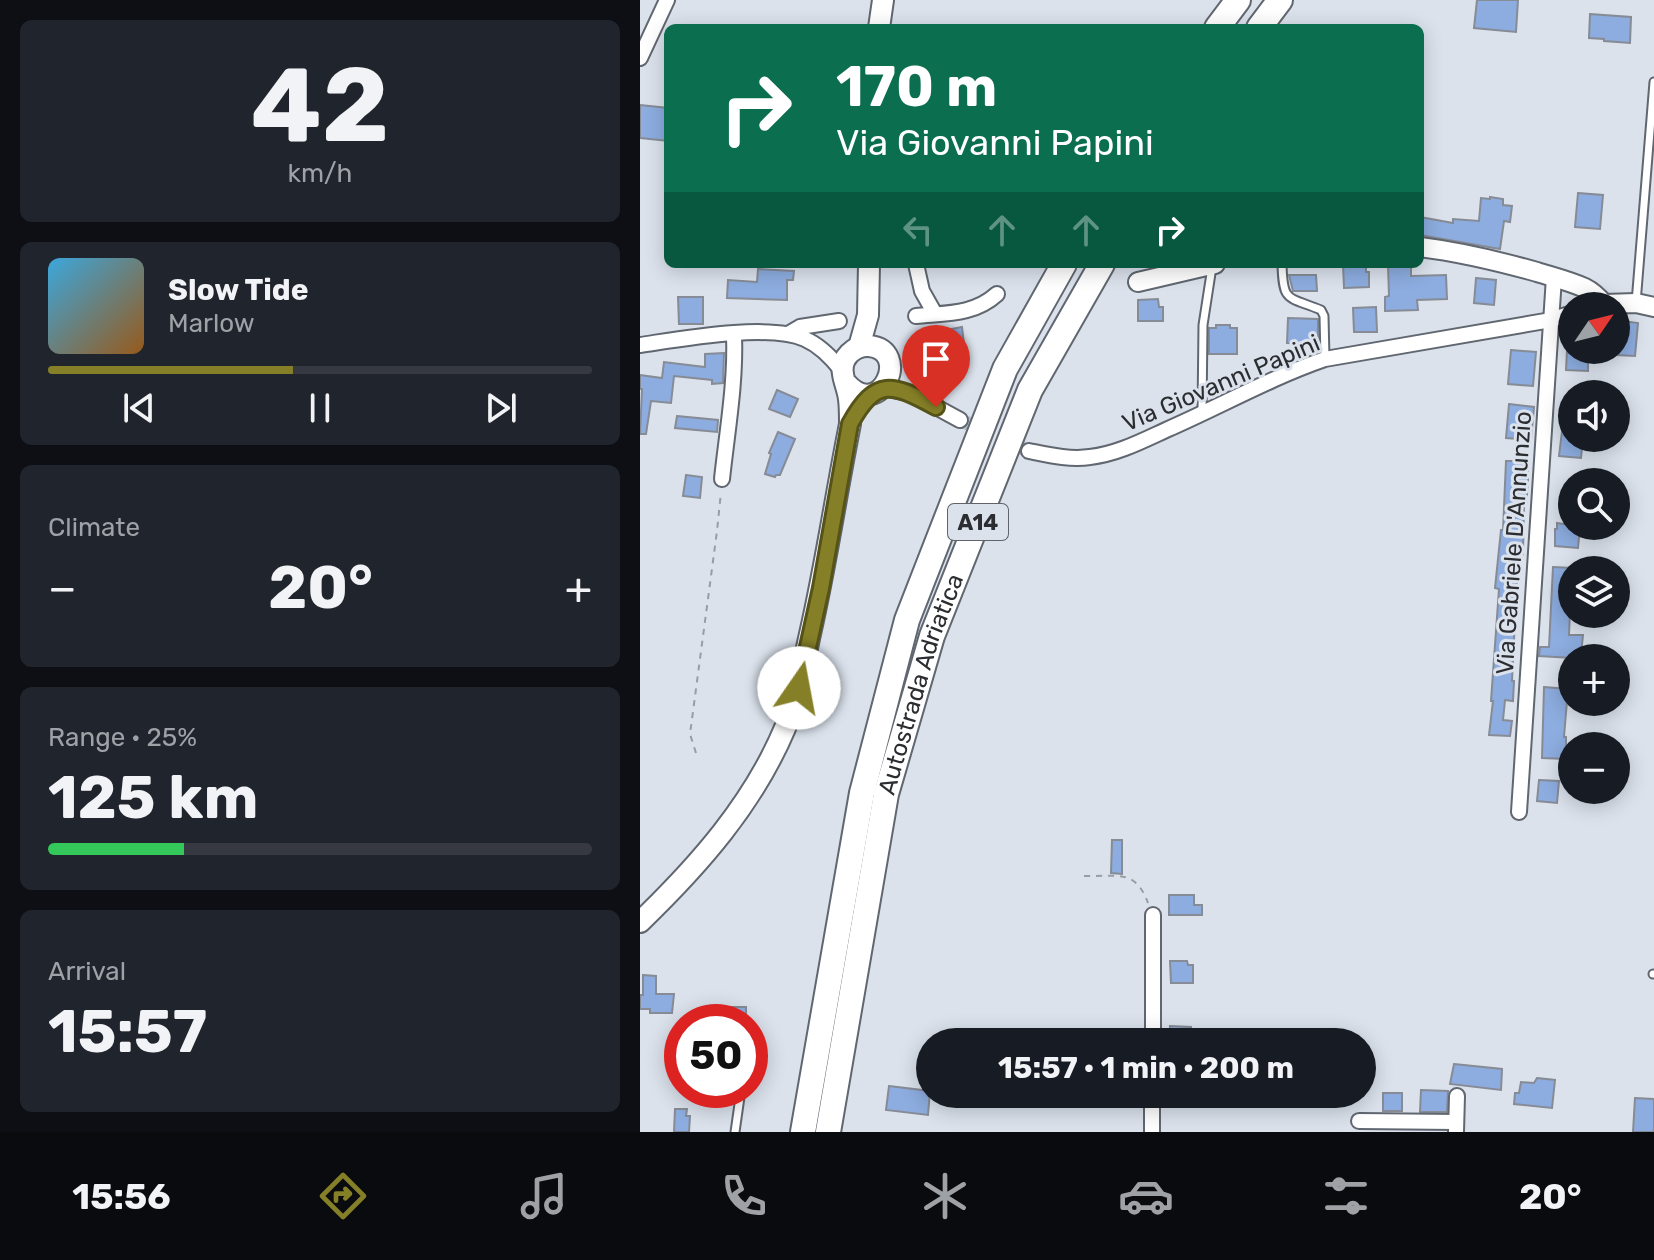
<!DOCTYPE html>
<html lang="en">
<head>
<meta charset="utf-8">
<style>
	body { margin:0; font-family:Rubik,sans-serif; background:#20242c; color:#f1f3f6; height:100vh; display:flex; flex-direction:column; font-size:30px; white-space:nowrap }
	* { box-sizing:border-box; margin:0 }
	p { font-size:26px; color:#9ea1a6 }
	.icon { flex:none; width:44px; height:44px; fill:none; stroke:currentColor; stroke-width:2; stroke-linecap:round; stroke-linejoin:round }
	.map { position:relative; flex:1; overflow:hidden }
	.panel { display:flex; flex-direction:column; gap:20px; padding:20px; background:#0d0f14; width:640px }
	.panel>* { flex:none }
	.hud { position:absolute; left:24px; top:24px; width:760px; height:244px; border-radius:12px; box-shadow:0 4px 20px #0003; background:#0b6e4f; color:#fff; overflow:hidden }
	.needle { width:52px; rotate:55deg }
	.fabs { position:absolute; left:918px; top:292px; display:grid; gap:16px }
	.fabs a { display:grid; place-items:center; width:72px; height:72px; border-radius:50%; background:#171b24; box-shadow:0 4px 20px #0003; font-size:40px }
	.speed { position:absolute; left:24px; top:1004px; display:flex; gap:16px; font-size:40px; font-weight:700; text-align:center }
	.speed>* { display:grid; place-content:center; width:104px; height:104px; border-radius:50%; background:#171b24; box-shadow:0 4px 20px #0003; line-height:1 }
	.speed .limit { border:12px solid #d22; background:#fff; color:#111 }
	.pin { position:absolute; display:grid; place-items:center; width:68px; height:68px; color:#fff; margin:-82px -34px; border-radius:50% 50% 50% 0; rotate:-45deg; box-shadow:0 0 8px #0007 }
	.pin .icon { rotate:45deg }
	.me { position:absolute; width:88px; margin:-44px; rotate:12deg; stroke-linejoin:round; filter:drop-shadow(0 0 6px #0008) }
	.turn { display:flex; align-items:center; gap:28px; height:168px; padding:0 40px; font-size:36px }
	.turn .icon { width:104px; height:104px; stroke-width:2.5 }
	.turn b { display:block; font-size:56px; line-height:68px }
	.lanes { display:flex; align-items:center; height:76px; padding:0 40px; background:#0003; justify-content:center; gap:40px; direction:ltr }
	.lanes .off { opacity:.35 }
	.big { font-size:60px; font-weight:700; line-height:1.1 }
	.panel .widget { flex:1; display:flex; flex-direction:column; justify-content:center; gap:12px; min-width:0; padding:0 28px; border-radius:12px; background:#20242c }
	.panel .dial { align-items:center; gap:0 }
	.dial b { font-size:104px; line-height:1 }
	.song { display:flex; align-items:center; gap:24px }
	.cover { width:96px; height:96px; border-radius:12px; background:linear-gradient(135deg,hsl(200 70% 55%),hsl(30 70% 35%)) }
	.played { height:8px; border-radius:4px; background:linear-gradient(90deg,#857f27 45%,#363941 45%) }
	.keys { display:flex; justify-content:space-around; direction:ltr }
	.heat { display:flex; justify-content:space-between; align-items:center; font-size:44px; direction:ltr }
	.charge { height:12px; border-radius:6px; background:linear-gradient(90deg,#34c759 25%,#363941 0) }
	.trip { position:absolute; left:276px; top:1028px; width:460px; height:80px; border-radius:40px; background:#171b24; box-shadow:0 4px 20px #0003; font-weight:700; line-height:80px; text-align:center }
	.menu { display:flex; height:128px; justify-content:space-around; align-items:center; background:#090b0e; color:#9ea1a6 }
	.menu .icon { width:56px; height:56px }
	.menu .current { color:#857f27 }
	.menu b { font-size:36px; color:#f1f3f6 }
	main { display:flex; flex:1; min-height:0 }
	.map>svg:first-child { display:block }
</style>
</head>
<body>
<main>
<section class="panel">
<div class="widget dial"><b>42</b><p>km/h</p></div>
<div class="widget">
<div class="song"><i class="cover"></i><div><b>Slow Tide</b><p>Marlow</p></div></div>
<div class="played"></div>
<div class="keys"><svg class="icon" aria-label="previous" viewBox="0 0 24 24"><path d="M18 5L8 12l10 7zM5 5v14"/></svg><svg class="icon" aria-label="pause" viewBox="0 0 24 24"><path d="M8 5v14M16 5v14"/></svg><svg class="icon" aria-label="next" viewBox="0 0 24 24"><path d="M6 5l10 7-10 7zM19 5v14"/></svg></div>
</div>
<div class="widget"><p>Climate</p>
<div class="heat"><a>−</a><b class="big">20°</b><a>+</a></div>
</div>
<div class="widget"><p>Range · 25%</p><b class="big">125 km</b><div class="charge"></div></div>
<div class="widget"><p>Arrival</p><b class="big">15:57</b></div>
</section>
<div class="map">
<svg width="1014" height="1132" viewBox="0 0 1014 1132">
	<rect width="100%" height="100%" fill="#dbe2ec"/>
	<g fill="#8dade0" stroke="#868b95" stroke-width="2">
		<path d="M837 0H878L876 32 834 28Z"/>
		<path d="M950 14 991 17 990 43 964 41V39L949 38Z"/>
		<path d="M0 105 28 108V141L0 138Z"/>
		<path d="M938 193 963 195 960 229 935 227Z"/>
		<path d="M850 197 863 199V205L872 206 870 222 864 221 860 249 780 235V217L813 223V219L839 221 841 198 850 199Z"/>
		<path d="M703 264H726V272H729V287L704 288Z"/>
		<path d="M748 265H771V276L806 275 807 299 777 300 778 310 745 311V297L749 296Z"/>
		<path d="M118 269 154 271 153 280H147V300L87 298 88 280 117 282Z"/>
		<path d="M649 275H676L677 291H653Z"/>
		<path d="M836 278 856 280 854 305 834 303Z"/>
		<path d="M38 297H63V324H39Z"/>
		<path d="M518 299 519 307H523V321H498V300Z"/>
		<path d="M736 307 737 332H714L713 308Z"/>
		<path d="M648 318 678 319V344L647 343Z"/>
		<path d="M976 320 998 323 995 356 976 355Z"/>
		<path d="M576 325H590V328H597V354H569V328H576Z"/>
		<path d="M322 327 325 352 313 353 315 370 295 372 294 362 304 361 301 331Z"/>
		<path d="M871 350 896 352 893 386 868 384Z"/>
		<path d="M927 350H948V371L926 370Z"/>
		<path d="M84 353 83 383 72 384V380L34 376 31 403 11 401 6 434H0L2 389H0V375L22 378 24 362 65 367V354Z"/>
		<path d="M137 390 158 399 150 417 129 409Z"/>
		<path d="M869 404 894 407 891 440 866 438Z"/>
		<path d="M925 407 932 408V438H943L941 458 919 456Z"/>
		<path d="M37 416 78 420 77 432 35 428Z"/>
		<path d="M138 432 155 439 140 475H136L135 477 125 474 131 454 129 453Z"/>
		<path d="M866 461H882V467H888V483L886 505H884L883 554 881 553 879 578H877L872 681H874L873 701 865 700 863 720 872 721 870 736 849 735 853 701H851L859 589 855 588 861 530H863Z"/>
		<path d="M46 475 62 477 60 498 43 496Z"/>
		<path d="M917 523 940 526 938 548 915 546V529H917Z"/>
		<path d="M913 567 932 568 929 635H943L941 655 932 654V658L899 656 900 647H909Z"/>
		<path d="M904 687 928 689 924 737H926V759L902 758Z"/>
		<path d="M899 780 919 781 917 803 897 801Z"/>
		<path d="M472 840H482V874L471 873Z"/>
		<path d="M529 895H554V905H562V915H529Z"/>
		<path d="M530 961H547L548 965H553V983H531Z"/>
		<path d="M3 975 16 976V994H34L32 1013H10V1009H0V995H3Z"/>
		<path d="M66 1006 92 1010V1007H106V1017H78L77 1022H63Z"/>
		<path d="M530 1026 551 1027 550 1042H529Z"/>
		<path d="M814 1064 862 1069 861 1090 810 1084Z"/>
		<path d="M897 1078 915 1080 912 1108 874 1104 875 1093H879L881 1082 894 1083Z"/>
		<path d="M249 1086 290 1091 288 1115 246 1110Z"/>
		<path d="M781 1090 808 1091 807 1112H780Z"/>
		<rect x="743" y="1093" width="19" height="18"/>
		<path d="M995 1098 1014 1099V1132H993Z"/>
		<path d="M35 1109H47L46 1116H50L49 1132H34Z"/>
	</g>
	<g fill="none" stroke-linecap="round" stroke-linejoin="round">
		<path stroke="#b8bec7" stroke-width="14" stroke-dasharray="14 7" stroke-linecap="butt" d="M320 420 389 451"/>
		<g stroke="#616770" stroke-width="11">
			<g id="service">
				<path d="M642 264C643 303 647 296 681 310L684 316 685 359"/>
				<path d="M996 303 1014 82"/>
				<path d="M562 413 563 325 572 267"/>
				<path d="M1013 974H1014"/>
				<path d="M95 1132 101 1090"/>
			</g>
		</g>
		<g stroke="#616770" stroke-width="18">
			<g id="minor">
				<path d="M0 58 27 0"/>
				<path d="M276 264 282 291 295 314"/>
				<path d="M276 316C306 313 334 315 357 294"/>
				<path d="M148 334 160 327 199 321"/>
				<path d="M0 345C41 339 128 323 165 339 181 346 192 358 202 371"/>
				<path d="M243 388 272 394 320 420"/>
				<path d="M389 451C409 455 430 460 450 457 477 454 502 441 526 430 579 407 630 378 685 359L911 320 932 313"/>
				<path d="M82 479C87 432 96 382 94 335"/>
				<path d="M879 812 914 277"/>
				<path d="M513 1042V915"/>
				<path d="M719 1121 816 1122"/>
				<path d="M512 1132V1094"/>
				<path d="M816 1132 817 1096"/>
			</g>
		</g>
		<g stroke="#616770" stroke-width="22">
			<g id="tertiary">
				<path d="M780 247C820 252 858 261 897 272 913 277 929 281 945 288 953 292 958 297 964 304L996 303 1014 307"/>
				<path d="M498 282 575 264"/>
			</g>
		</g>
		<g stroke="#616770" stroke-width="24">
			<g id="secondary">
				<path d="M239 28 243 0"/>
				<path d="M219 347 228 315 229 264"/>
				<path d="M0 922C59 865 113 804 145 728 158 698 163 665 170 634 186 564 196 494 210 424 210 416 210 407 209 399 208 390 204 382 203 374 200 358 214 345 229 346 272 350 241 421 207 384"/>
			</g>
		</g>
		<g stroke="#616770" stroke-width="28">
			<g id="motorway">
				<path d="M577 28 598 0"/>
				<path d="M619 28 640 0"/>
				<path d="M163 1132 222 793 267 620 365 369 424 264"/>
				<path id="s1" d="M188 1132 246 794 292 636 390 390 462 264"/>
			</g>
		</g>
		<g stroke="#989da5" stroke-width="2" stroke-dasharray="6 6" stroke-linecap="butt">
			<path d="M56 753 50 734 77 531 81 492"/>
			<path d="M444 876C477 877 495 868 508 903"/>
		</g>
		<use href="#service" stroke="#fff" stroke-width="7"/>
		<use href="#minor" stroke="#fff" stroke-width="14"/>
		<use href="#tertiary" stroke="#fff" stroke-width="18"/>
		<use href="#secondary" stroke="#fff" stroke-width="20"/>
		<use href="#motorway" stroke="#fff" stroke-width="24"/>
	</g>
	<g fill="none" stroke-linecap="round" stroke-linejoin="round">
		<g stroke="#565319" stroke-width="20">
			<path id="route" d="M159 688 181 588 210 424C236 377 252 383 296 407"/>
		</g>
		<use href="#route" stroke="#857f27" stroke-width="14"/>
	</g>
	<g text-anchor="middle" stroke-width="6" stroke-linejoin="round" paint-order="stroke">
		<rect fill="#dbe2ec" stroke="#606369" stroke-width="2" x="308" y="504" width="60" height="36" rx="6"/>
		<g font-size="22" font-weight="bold" fill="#2b2d31">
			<text x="338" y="530">A14</text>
		</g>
		<g font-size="24" fill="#2b2d31" stroke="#dbe2ec">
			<text transform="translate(581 383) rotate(-23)" y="8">Via Giovanni Papini</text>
			<text transform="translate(874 543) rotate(-86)" y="8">Via Gabriele D'Annunzio</text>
			<text dy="8" stroke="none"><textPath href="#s1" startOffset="458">Autostrada Adriatica</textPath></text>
		</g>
	</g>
</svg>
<div class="fabs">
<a><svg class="needle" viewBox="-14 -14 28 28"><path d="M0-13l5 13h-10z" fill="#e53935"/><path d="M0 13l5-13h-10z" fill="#9ea1a6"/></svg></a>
<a><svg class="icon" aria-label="sound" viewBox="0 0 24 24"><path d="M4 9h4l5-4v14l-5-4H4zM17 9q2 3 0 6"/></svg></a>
<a><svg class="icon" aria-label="search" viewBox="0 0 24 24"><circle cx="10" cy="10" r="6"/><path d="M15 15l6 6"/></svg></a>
<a><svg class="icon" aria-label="layers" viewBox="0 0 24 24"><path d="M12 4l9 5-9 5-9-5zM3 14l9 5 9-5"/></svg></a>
<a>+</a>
<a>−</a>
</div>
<div class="speed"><div class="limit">50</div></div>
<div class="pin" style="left:296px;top:407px;background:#d93025"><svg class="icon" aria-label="arrive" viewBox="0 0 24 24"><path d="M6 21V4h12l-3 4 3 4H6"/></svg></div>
<svg class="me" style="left:159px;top:688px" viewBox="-20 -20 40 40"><circle r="19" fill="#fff"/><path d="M0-13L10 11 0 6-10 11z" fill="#857f27"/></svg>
<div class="trip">15:57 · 1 min · 200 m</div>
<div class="hud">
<div class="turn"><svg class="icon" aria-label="right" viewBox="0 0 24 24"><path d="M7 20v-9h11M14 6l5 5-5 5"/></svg><div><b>170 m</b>Via Giovanni Papini</div></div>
<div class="lanes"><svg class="icon off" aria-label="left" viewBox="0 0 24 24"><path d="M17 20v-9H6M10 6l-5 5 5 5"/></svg><svg class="icon off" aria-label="ahead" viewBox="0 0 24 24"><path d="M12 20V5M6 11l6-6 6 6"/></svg><svg class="icon off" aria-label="ahead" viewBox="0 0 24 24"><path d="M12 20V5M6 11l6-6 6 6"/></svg><svg class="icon" aria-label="right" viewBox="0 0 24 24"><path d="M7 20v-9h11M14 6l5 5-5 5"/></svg></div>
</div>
</div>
</main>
<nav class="menu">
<b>15:56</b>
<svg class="icon current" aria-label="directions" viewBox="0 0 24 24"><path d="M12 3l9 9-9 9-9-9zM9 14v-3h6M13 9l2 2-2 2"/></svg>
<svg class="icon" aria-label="music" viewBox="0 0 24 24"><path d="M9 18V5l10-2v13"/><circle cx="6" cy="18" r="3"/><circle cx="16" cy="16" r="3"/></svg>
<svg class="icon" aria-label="phone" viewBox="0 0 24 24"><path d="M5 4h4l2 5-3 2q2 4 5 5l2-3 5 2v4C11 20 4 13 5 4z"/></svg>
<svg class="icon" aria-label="climate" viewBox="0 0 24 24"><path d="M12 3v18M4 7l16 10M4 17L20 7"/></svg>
<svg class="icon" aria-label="car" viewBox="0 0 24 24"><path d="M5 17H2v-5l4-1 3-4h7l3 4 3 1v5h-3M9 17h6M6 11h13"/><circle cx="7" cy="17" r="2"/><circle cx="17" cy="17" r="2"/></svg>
<svg class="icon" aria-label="filters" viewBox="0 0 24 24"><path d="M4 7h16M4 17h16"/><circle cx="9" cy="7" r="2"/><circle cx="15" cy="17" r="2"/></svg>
<b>20°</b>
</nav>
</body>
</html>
